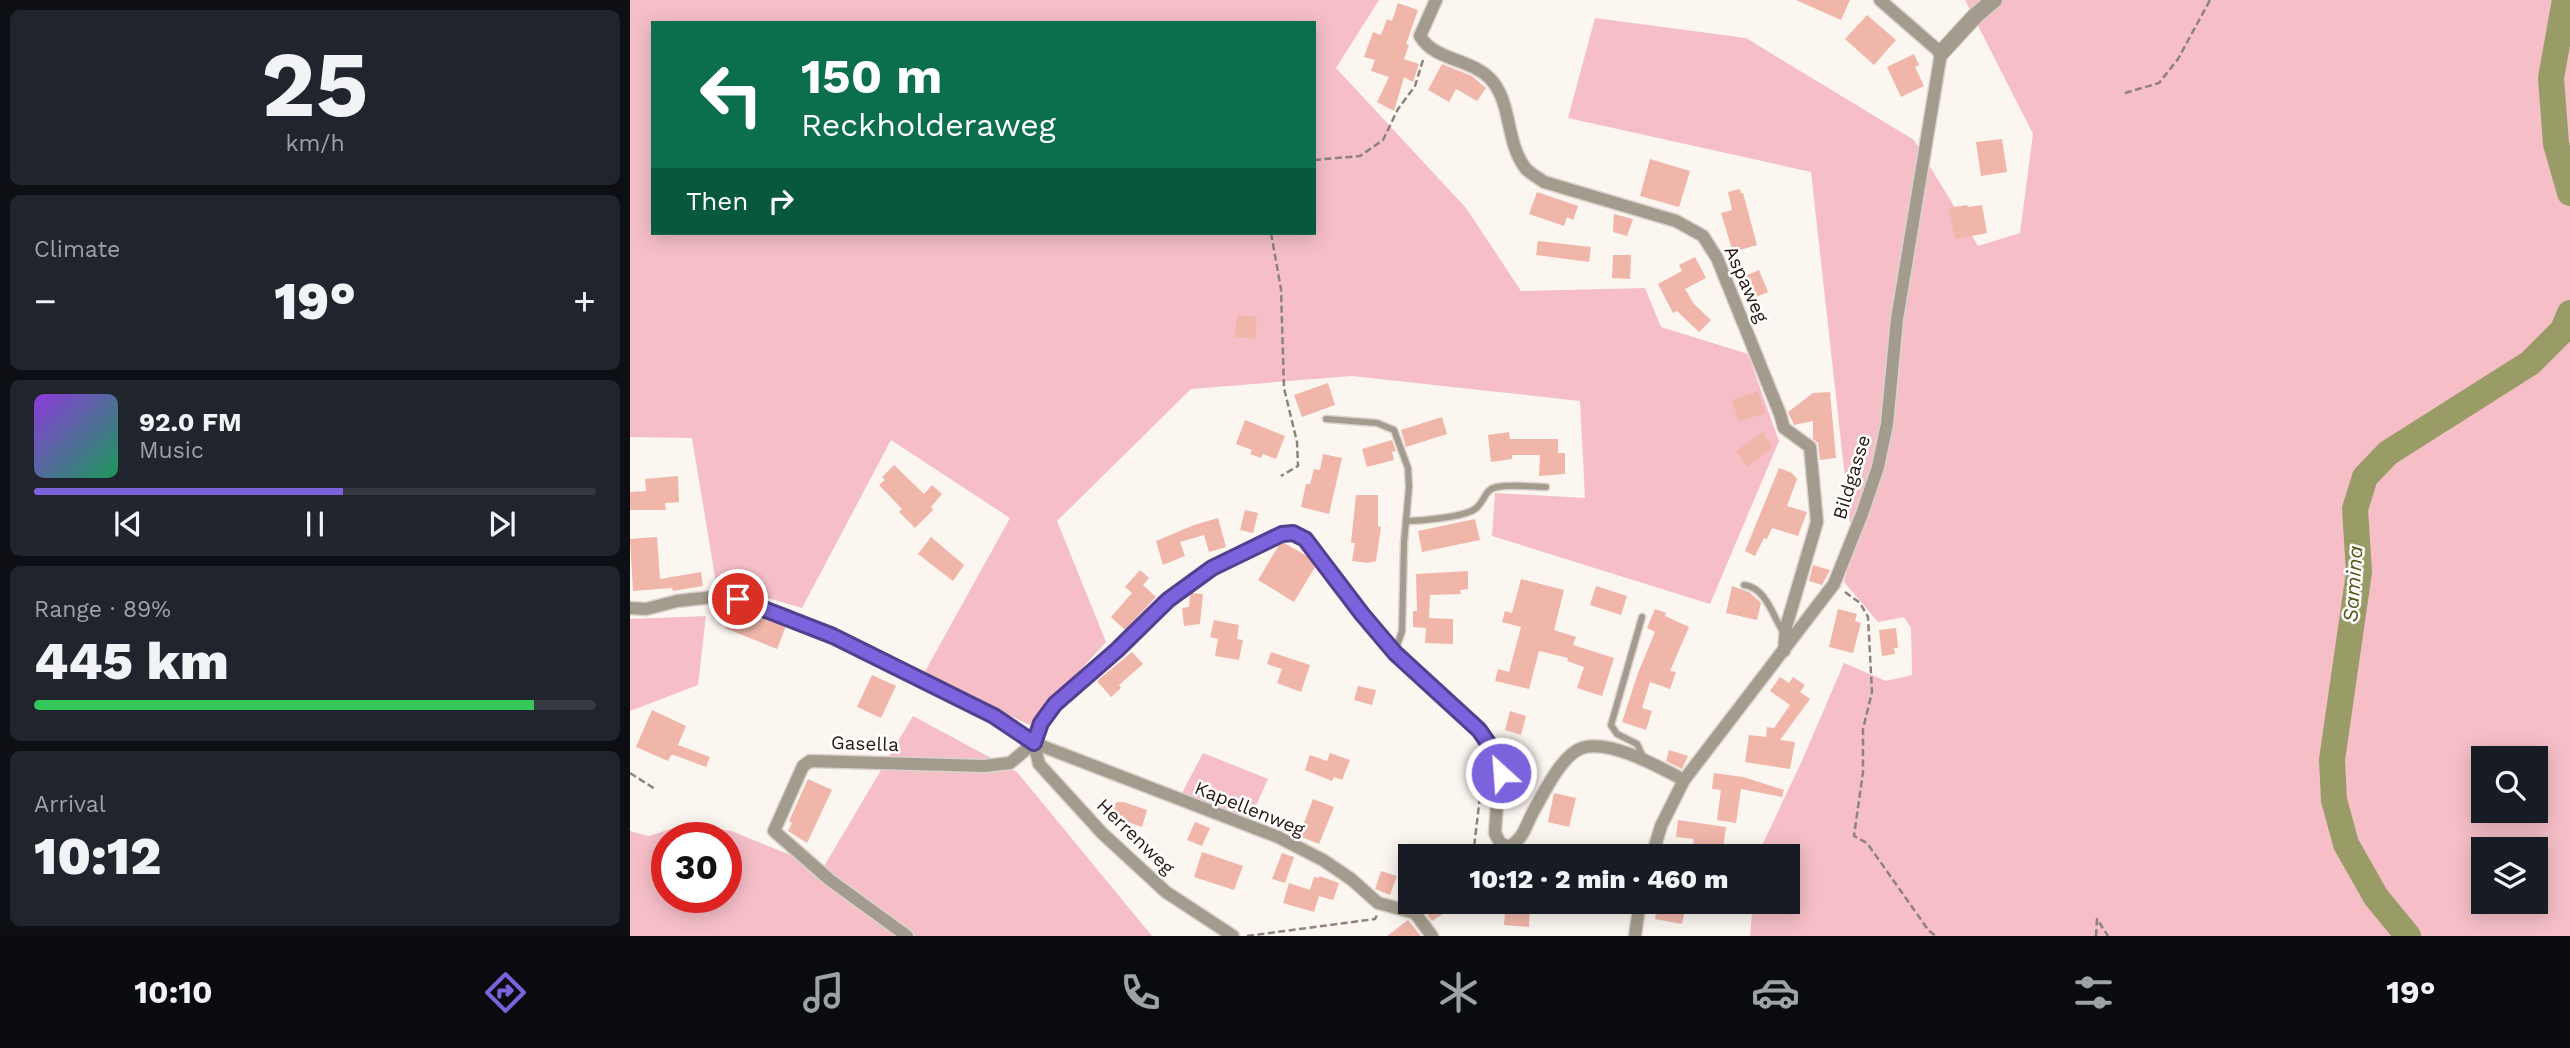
<!DOCTYPE html>
<html lang="en">
<head>
<meta charset="utf-8">
<style>
	body { margin:0; font-family:"Work Sans",sans-serif; background:#20242c; color:#f1f3f6; height:100vh; display:flex; flex-direction:column; font-size:26px; white-space:nowrap }
	* { box-sizing:border-box; margin:0 }
	p { font-size:23px; color:#9ea1a6 }
	.icon { flex:none; width:38px; height:38px; fill:none; stroke:currentColor; stroke-width:2; stroke-linecap:round; stroke-linejoin:round }
	.map { position:relative; flex:1; overflow:hidden }
	.side { display:flex; flex-direction:column; gap:10px; padding:10px; background:#0d0f14; width:630px }
	.side>* { flex:none }
	.hud { position:absolute; left:21px; top:21px; width:665px; height:214px; border-radius:0px; box-shadow:0 4px 18px #0003; background:#0b6e4f; color:#fff; overflow:hidden }
	.fabs { position:absolute; left:1841px; top:746px; display:grid; gap:14px }
	.fabs a { display:grid; place-items:center; width:77px; height:77px; border-radius:0px; background:#171b24; box-shadow:0 4px 18px #0003; font-size:35px }
	.speed { position:absolute; left:21px; top:822px; display:flex; gap:14px; font-size:35px; font-weight:700; text-align:center }
	.speed>* { display:grid; place-content:center; width:91px; height:91px; border-radius:50%; background:#171b24; box-shadow:0 4px 18px #0003; line-height:1 }
	.speed .limit { border:10px solid #d22; background:#fff; color:#111 }
	.pin { position:absolute; display:grid; place-items:center; width:60px; height:60px; color:#fff; margin:-30px; border:4px solid #fff; border-radius:50%; box-shadow:0 2px 7px #0007 }
	.me { position:absolute; width:77px; margin:-38px; rotate:334deg; stroke-linejoin:round; filter:drop-shadow(0 0 5px #0008) }
	.turn { display:flex; align-items:center; gap:24px; height:147px; padding:0 35px; font-size:32px }
	.turn .icon { width:91px; height:91px; stroke-width:2.5 }
	.turn b { display:block; font-size:49px; line-height:60px }
	.then { display:flex; align-items:center; height:66px; padding:0 35px; background:#0003; gap:14px; font-size:26px }
	.big { font-size:52px; font-weight:800; line-height:1.1 }
	.side .widget { flex:1; display:flex; flex-direction:column; justify-content:center; gap:10px; min-width:0; padding:0 24px; border-radius:10px; background:#20242c }
	.side .dial { align-items:center; gap:0 }
	.dial b { font-size:91px; line-height:1 }
	.song { display:flex; align-items:center; gap:21px }
	.cover { width:84px; height:84px; border-radius:10px; background:linear-gradient(135deg,hsl(270 70% 55%),hsl(150 70% 35%)) }
	.played { height:7px; border-radius:4px; background:linear-gradient(90deg,#7d62dd 55%,#363941 55%) }
	.keys { display:flex; justify-content:space-around; direction:ltr }
	.heat { display:flex; justify-content:space-between; align-items:center; font-size:38px; direction:ltr }
	.charge { height:10px; border-radius:5px; background:linear-gradient(90deg,#34c759 89%,#363941 0) }
	.trip { position:absolute; left:768px; top:844px; width:402px; height:70px; border-radius:0px; background:#171b24; box-shadow:0 4px 18px #0003; font-weight:800; line-height:70px; text-align:center }
	.tabs { display:flex; height:112px; justify-content:space-around; align-items:center; background:#090b0e; color:#9ea1a6 }
	.tabs .icon { width:49px; height:49px }
	.tabs .active { color:#7d62dd }
	.tabs b { font-size:32px; color:#f1f3f6 }
	main { display:flex; flex:1; min-height:0 }
	.map>svg:first-child { display:block }
</style>
</head>
<body>
<main>
<section class="side">
<div class="widget dial"><b>25</b><p>km/h</p></div>
<div class="widget"><p>Climate</p>
<div class="heat"><a>−</a><b class="big">19°</b><a>+</a></div>
</div>
<div class="widget">
<div class="song"><i class="cover"></i><div><b>92.0 FM</b><p>Music</p></div></div>
<div class="played"></div>
<div class="keys"><svg class="icon" aria-label="previous" viewBox="0 0 24 24"><path d="M18 5L8 12l10 7zM5 5v14"/></svg><svg class="icon" aria-label="pause" viewBox="0 0 24 24"><path d="M8 5v14M16 5v14"/></svg><svg class="icon" aria-label="next" viewBox="0 0 24 24"><path d="M6 5l10 7-10 7zM19 5v14"/></svg></div>
</div>
<div class="widget"><p>Range · 89%</p><b class="big">445 km</b><div class="charge"></div></div>
<div class="widget"><p>Arrival</p><b class="big">10:12</b></div>
</section>
<div class="map">
<svg width="1940" height="936" viewBox="0 0 1940 936">
	<rect width="100%" height="100%" fill="#fcf6f1"/>
	<g fill="#f6bfc8" fill-rule="evenodd">
		<path d="M0 0H749L706 68 836 208 891 291 1015 288 1031 327 1118 354 1149 441 1080 604 862 536 865 493 955 498 950 401 722 376 561 389 427 521 476 642 400 725 293 675 380 518 261 440 172 608 86 583 62 438 0 437ZM23 23H684V233H23Z"/>
		<path d="M1335 0H1940V936H1120L1123 901H1158V856H1127L1171 763 1214 663 1256 681 1282 675 1281 628 1274 617 1248 622 1214 582 1223 550 1181 172 938 118 965 18 1116 38 1284 140 1348 246 1390 233 1403 134ZM1853 758H1906V810H1853ZM1853 849H1906V901H1853Z"/>
		<path d="M76 616 68 685 0 711V619Z"/>
		<path d="M283 716 387 772 522 936H0V831L19 836 59 823 101 831 193 868ZM37 838H96V898H37Z"/>
		<path d="M573 753 638 779 620 819 552 793Z"/>
	</g>
	<g fill="none" stroke-linecap="round" stroke-linejoin="round">
		<g stroke="#9a9c68" stroke-width="26">
			<path d="M1935 0 1921 78 1926 144 1940 193"/>
			<path d="M1778 936 1746 897 1716 844 1704 800 1702 760 1729 572 1725 509 1735 477 1758 453 1900 363 1933 330 1940 313"/>
		</g>
	</g>
	<g fill="#f0b6aa">
		<path d="M1166 0H1220L1211 20Z"/>
		<path d="M768 3 788 10 776 44 779 45 774 59 789 64 783 82 774 77 764 111 747 102 759 77 741 71 745 60 734 57 743 32 751 35 757 19 762 21Z"/>
		<path d="M1237 15 1266 40 1244 65 1215 39Z"/>
		<path d="M1284 54 1289 65 1285 67 1294 86 1271 97 1257 67Z"/>
		<path d="M812 64 842 76 856 88 847 101 826 89 819 102 798 90Z"/>
		<path d="M1372 139 1377 172 1351 176 1346 142Z"/>
		<path d="M1020 159 1060 171 1049 207 1010 196Z"/>
		<path d="M1110 189 1111 193H1113L1127 245 1103 252 1091 213 1102 210 1098 192Z"/>
		<path d="M907 192 948 206 943 220 937 217 934 226 899 214Z"/>
		<path d="M1337 205 1338 207 1352 205 1357 233 1325 239 1319 208Z"/>
		<path d="M984 214 1003 219 997 236 983 232Z"/>
		<path d="M908 241 961 247 959 262 906 255Z"/>
		<path d="M983 255H1001L1000 279 982 278Z"/>
		<path d="M1065 257 1076 278 1055 289 1064 304 1081 320 1069 332 1047 311 1043 313 1028 284 1052 271 1049 265Z"/>
		<path d="M1129 270 1138 292 1117 301 1108 279Z"/>
		<path d="M607 315 627 317 625 339 605 337Z"/>
		<path d="M698 383 705 405 672 417 664 395Z"/>
		<path d="M1128 391 1135 413 1109 422 1102 400Z"/>
		<path d="M1200 392 1206 458 1190 460 1188 443 1183 439V421L1164 425 1158 412 1183 393Z"/>
		<path d="M812 417 817 434 776 447 771 430Z"/>
		<path d="M615 420 655 436 646 459 633 454 631 458 620 454 622 450 606 444Z"/>
		<path d="M879 432 880 439H928V453H935V474L909 476 910 455H882V459L861 462 858 435Z"/>
		<path d="M1132 432 1143 447 1117 467 1106 451Z"/>
		<path d="M762 440 766 451 762 452 764 460 737 467 732 449Z"/>
		<path d="M693 454 712 458 699 514 671 507 676 484H680L684 469 690 470Z"/>
		<path d="M264 465 294 494 302 485 312 494 301 507 303 510 285 528 269 512 272 509 249 485 255 480 252 477Z"/>
		<path d="M1149 468 1162 473 1167 479 1157 506 1177 512 1168 536 1142 528 1137 539 1134 538 1125 556 1115 551Z"/>
		<path d="M48 476 49 502 35 503 36 510H0V492L16 491 15 479Z"/>
		<path d="M726 495H748V526L751 527 746 561 738 563 722 561 725 543H721Z"/>
		<path d="M615 510 628 513 623 533 610 530Z"/>
		<path d="M588 518 596 547 579 552 574 535 550 542 555 556 533 565 526 541 564 525Z"/>
		<path d="M845 519 850 540 792 552 788 531Z"/>
		<path d="M27 537 30 579 71 572 73 586 43 591 42 588 3 591 0 539Z"/>
		<path d="M301 537 334 565 323 581 288 554Z"/>
		<path d="M654 543 677 556 685 567 664 602 628 580 649 545Z"/>
		<path d="M1183 565 1200 570 1192 585 1179 581Z"/>
		<path d="M510 570 519 578 513 585 526 597 495 630 481 617 502 593 495 587Z"/>
		<path d="M838 571V589L830 590 831 594 800 595 799 618 823 619V644L795 643 796 628 783 627V611H787L786 574Z"/>
		<path d="M891 579 934 590 924 630 946 637 943 645 984 658 972 696 947 688 954 667 937 661 938 658 909 651 899 689 865 681 868 669 879 672 891 627 872 622 875 611 882 613Z"/>
		<path d="M966 586 997 596 991 615 960 605Z"/>
		<path d="M1102 586 1119 592 1129 601 1131 603 1127 620 1096 613Z"/>
		<path d="M562 593 573 594 570 624 554 626 552 608 559 607 560 595Z"/>
		<path d="M104 607 156 626 147 649 95 628Z"/>
		<path d="M1025 609 1036 613 1035 616 1059 627 1040 671 1046 672 1040 689 1020 682 1012 708 1022 711 1016 730 992 722 1008 673 1025 632 1017 628Z"/>
		<path d="M1208 609 1227 614 1225 621 1231 623 1223 653 1199 647Z"/>
		<path d="M584 620 609 625 607 639 613 640 609 660 585 656 588 639 580 637Z"/>
		<path d="M1266 628 1268 648H1264L1265 654 1252 656 1249 630Z"/>
		<path d="M502 652 513 664 489 685 491 688 481 697 467 681Z"/>
		<path d="M641 652 680 665 671 692 647 683 652 669 637 664Z"/>
		<path d="M242 675 266 686 251 718 227 707Z"/>
		<path d="M1150 677 1159 683 1163 677 1175 685 1170 692 1180 699 1150 740 1165 742 1160 769 1115 762 1119 735 1136 737 1137 727 1144 728 1160 705 1140 691Z"/>
		<path d="M728 686 746 690 742 705 724 700Z"/>
		<path d="M22 710 56 726 48 745 80 757 76 767 44 755H41L38 761 6 747Z"/>
		<path d="M880 711 896 716 891 735 875 730Z"/>
		<path d="M1039 750 1058 756 1052 769 1036 761Z"/>
		<path d="M700 753 720 760 712 780 704 777 702 781 675 770 680 755 697 761Z"/>
		<path d="M1084 773 1113 777 1154 790 1152 797 1111 789 1106 823 1087 820 1091 790 1082 789Z"/>
		<path d="M178 779 202 790 177 843 158 831 162 823 159 821Z"/>
		<path d="M924 793 946 798 939 827 918 822Z"/>
		<path d="M683 799 704 807 689 844 669 836Z"/>
		<path d="M487 802H494L517 810 512 827 483 817 482 808Z"/>
		<path d="M1048 820 1096 827 1092 856 1062 853 1064 839 1046 837Z"/>
		<path d="M565 822 580 828 572 846 557 840Z"/>
		<path d="M800 844 838 847 837 856H799Z"/>
		<path d="M572 852 613 866 604 890 564 877Z"/>
		<path d="M652 853 664 857 655 883 642 879Z"/>
		<path d="M751 871 767 876 760 895 745 889Z"/>
		<path d="M689 876 709 883 703 900 689 896 684 912 653 903 659 883 680 890 684 877 689 878Z"/>
		<path d="M791 901H809L816 912 802 921 793 909 795 907Z"/>
		<path d="M876 901 900 902 899 927 874 925Z"/>
		<path d="M1028 901H1057L1052 924 1025 919Z"/>
		<path d="M778 920 791 936H757Z"/>
	</g>
	<g fill="none" stroke-linecap="round" stroke-linejoin="round">
		<g stroke="#dad3cd" stroke-width="9">
			<g id="service">
				<path d="M696 419 747 423 764 430 778 468 779 487 774 543 772 631 765 652"/>
				<path d="M776 521C790 521 834 517 845 509 855 502 854 489 867 487 882 484 901 487 916 487"/>
				<path d="M1114 585C1137 588 1142 616 1154 633"/>
				<path d="M1012 617 981 725 987 734 1007 744 1014 759"/>
			</g>
		</g>
		<g stroke="#dad3cd" stroke-width="15">
			<g id="minor">
				<path d="M806 0 790 36C805 62 844 58 863 82 882 106 876 144 896 169 901 174 909 178 914 182L1046 221 1073 236 1087 258 1150 414 1154 428 1180 447 1187 522 1156 627 1154 651"/>
				<path d="M0 608 16 609 47 601 92 596 109 599 152 614 203 636 364 716 404 743 648 837 693 860 721 879 748 903 785 913 802 936"/>
				<path d="M1022 856 1031 826 1054 780 1204 584 1232 514 1248 467 1257 424 1267 319 1311 53 1250 0"/>
				<path d="M277 936 200 880 144 831 173 766 180 761 354 766 380 763 404 743"/>
				<path d="M603 936 536 892 472 833 409 764 404 743 411 723 425 704 487 650 538 600 582 568 652 534 663 533 675 539 732 614 765 653 849 730 870 760 865 833 870 843 879 847C894 838 895 827 903 812 913 795 931 755 952 748 980 739 1029 767 1054 780"/>
				<path d="M1005 936 1010 901"/>
			</g>
		</g>
		<g stroke="#dad3cd" stroke-width="18">
			<path id="tertiary" d="M1311 53 1345 16 1364 0"/>
		</g>
		<g stroke="#8c837d" stroke-width="2.5" stroke-dasharray="7 3.5" stroke-linecap="butt">
			<path d="M1495 93 1529 83 1548 59 1580 0"/>
			<path d="M684 160 730 156 753 140 768 109 785 86 793 60"/>
			<path d="M641 233 651 289 654 388 667 442 668 466 651 476"/>
			<path d="M1215 592 1230 603 1238 617 1242 692 1233 729V772L1224 836 1237 843 1299 931 1306 936"/>
			<path d="M0 773 25 789"/>
			<path d="M843 856 854 762"/>
			<path d="M617 936 745 919 747 915"/>
			<path d="M1466 936 1467 919 1478 936"/>
		</g>
		<use href="#service" stroke="#a39c8e" stroke-width="6"/>
		<use href="#minor" stroke="#a39c8e" stroke-width="12"/>
		<use href="#tertiary" stroke="#a39c8e" stroke-width="16"/>
	</g>
	<g fill="none" stroke-linecap="round" stroke-linejoin="round">
		<g stroke="#514090" stroke-width="18">
			<path id="route" d="M108 599 203 636 364 716 404 743 411 723 425 704 487 650 538 600 582 568 652 534 663 533 675 539 732 614 765 653 849 730 870 760 871 773"/>
		</g>
		<use href="#route" stroke="#7d62dd" stroke-width="12"/>
	</g>
	<g text-anchor="middle" stroke-width="5" stroke-linejoin="round" paint-order="stroke">
		<g font-size="19" fill="#261a12" stroke="#fff">
			<text transform="translate(1117 284) rotate(66)" y="7">Aspaweg</text>
			<text transform="translate(1221 477) rotate(-73)" y="7">Bildgasse</text>
			<text transform="translate(235 743) rotate(2)" y="7">Gasella</text>
			<text transform="translate(620 808) rotate(22)" y="7">Kapellenweg</text>
			<text transform="translate(506 836) rotate(44)" y="7">Herrenweg</text>
		</g>
		<g font-size="21" font-style="italic" fill="#56561a" stroke="#fff">
			<text transform="translate(1723 584) rotate(-86)" y="7">Samina</text>
		</g>
	</g>
</svg>
<div class="fabs">
<a><svg class="icon" aria-label="search" viewBox="0 0 24 24"><circle cx="10" cy="10" r="6"/><path d="M15 15l6 6"/></svg></a>
<a><svg class="icon" aria-label="layers" viewBox="0 0 24 24"><path d="M12 4l9 5-9 5-9-5zM3 14l9 5 9-5"/></svg></a>
</div>
<div class="speed"><div class="limit">30</div></div>
<div class="pin" style="left:108px;top:599px;background:#d93025"><svg class="icon" aria-label="arrive" viewBox="0 0 24 24"><path d="M6 21V4h12l-3 4 3 4H6"/></svg></div>
<svg class="me" style="left:871px;top:773px" viewBox="-20 -20 40 40"><circle r="17" fill="#7d62dd" stroke="#fff" stroke-width="3"/><path d="M0-11L8 9 0 5-8 9z" fill="#fff"/></svg>
<div class="trip">10:12 · 2 min · 460 m</div>
<div class="hud">
<div class="turn"><svg class="icon" aria-label="left" viewBox="0 0 24 24"><path d="M17 20v-9H6M10 6l-5 5 5 5"/></svg><div><b>150 m</b>Reckholderaweg</div></div>
<div class="then">Then<svg class="icon" aria-label="right" viewBox="0 0 24 24"><path d="M7 20v-9h11M14 6l5 5-5 5"/></svg></div>
</div>
</div>
</main>
<nav class="tabs">
<b>10:10</b>
<svg class="icon active" aria-label="directions" viewBox="0 0 24 24"><path d="M12 3l9 9-9 9-9-9zM9 14v-3h6M13 9l2 2-2 2"/></svg>
<svg class="icon" aria-label="music" viewBox="0 0 24 24"><path d="M9 18V5l10-2v13"/><circle cx="6" cy="18" r="3"/><circle cx="16" cy="16" r="3"/></svg>
<svg class="icon" aria-label="phone" viewBox="0 0 24 24"><path d="M5 4h4l2 5-3 2q2 4 5 5l2-3 5 2v4C11 20 4 13 5 4z"/></svg>
<svg class="icon" aria-label="climate" viewBox="0 0 24 24"><path d="M12 3v18M4 7l16 10M4 17L20 7"/></svg>
<svg class="icon" aria-label="car" viewBox="0 0 24 24"><path d="M5 17H2v-5l4-1 3-4h7l3 4 3 1v5h-3M9 17h6M6 11h13"/><circle cx="7" cy="17" r="2"/><circle cx="17" cy="17" r="2"/></svg>
<svg class="icon" aria-label="filters" viewBox="0 0 24 24"><path d="M4 7h16M4 17h16"/><circle cx="9" cy="7" r="2"/><circle cx="15" cy="17" r="2"/></svg>
<b>19°</b>
</nav>
</body>
</html>
